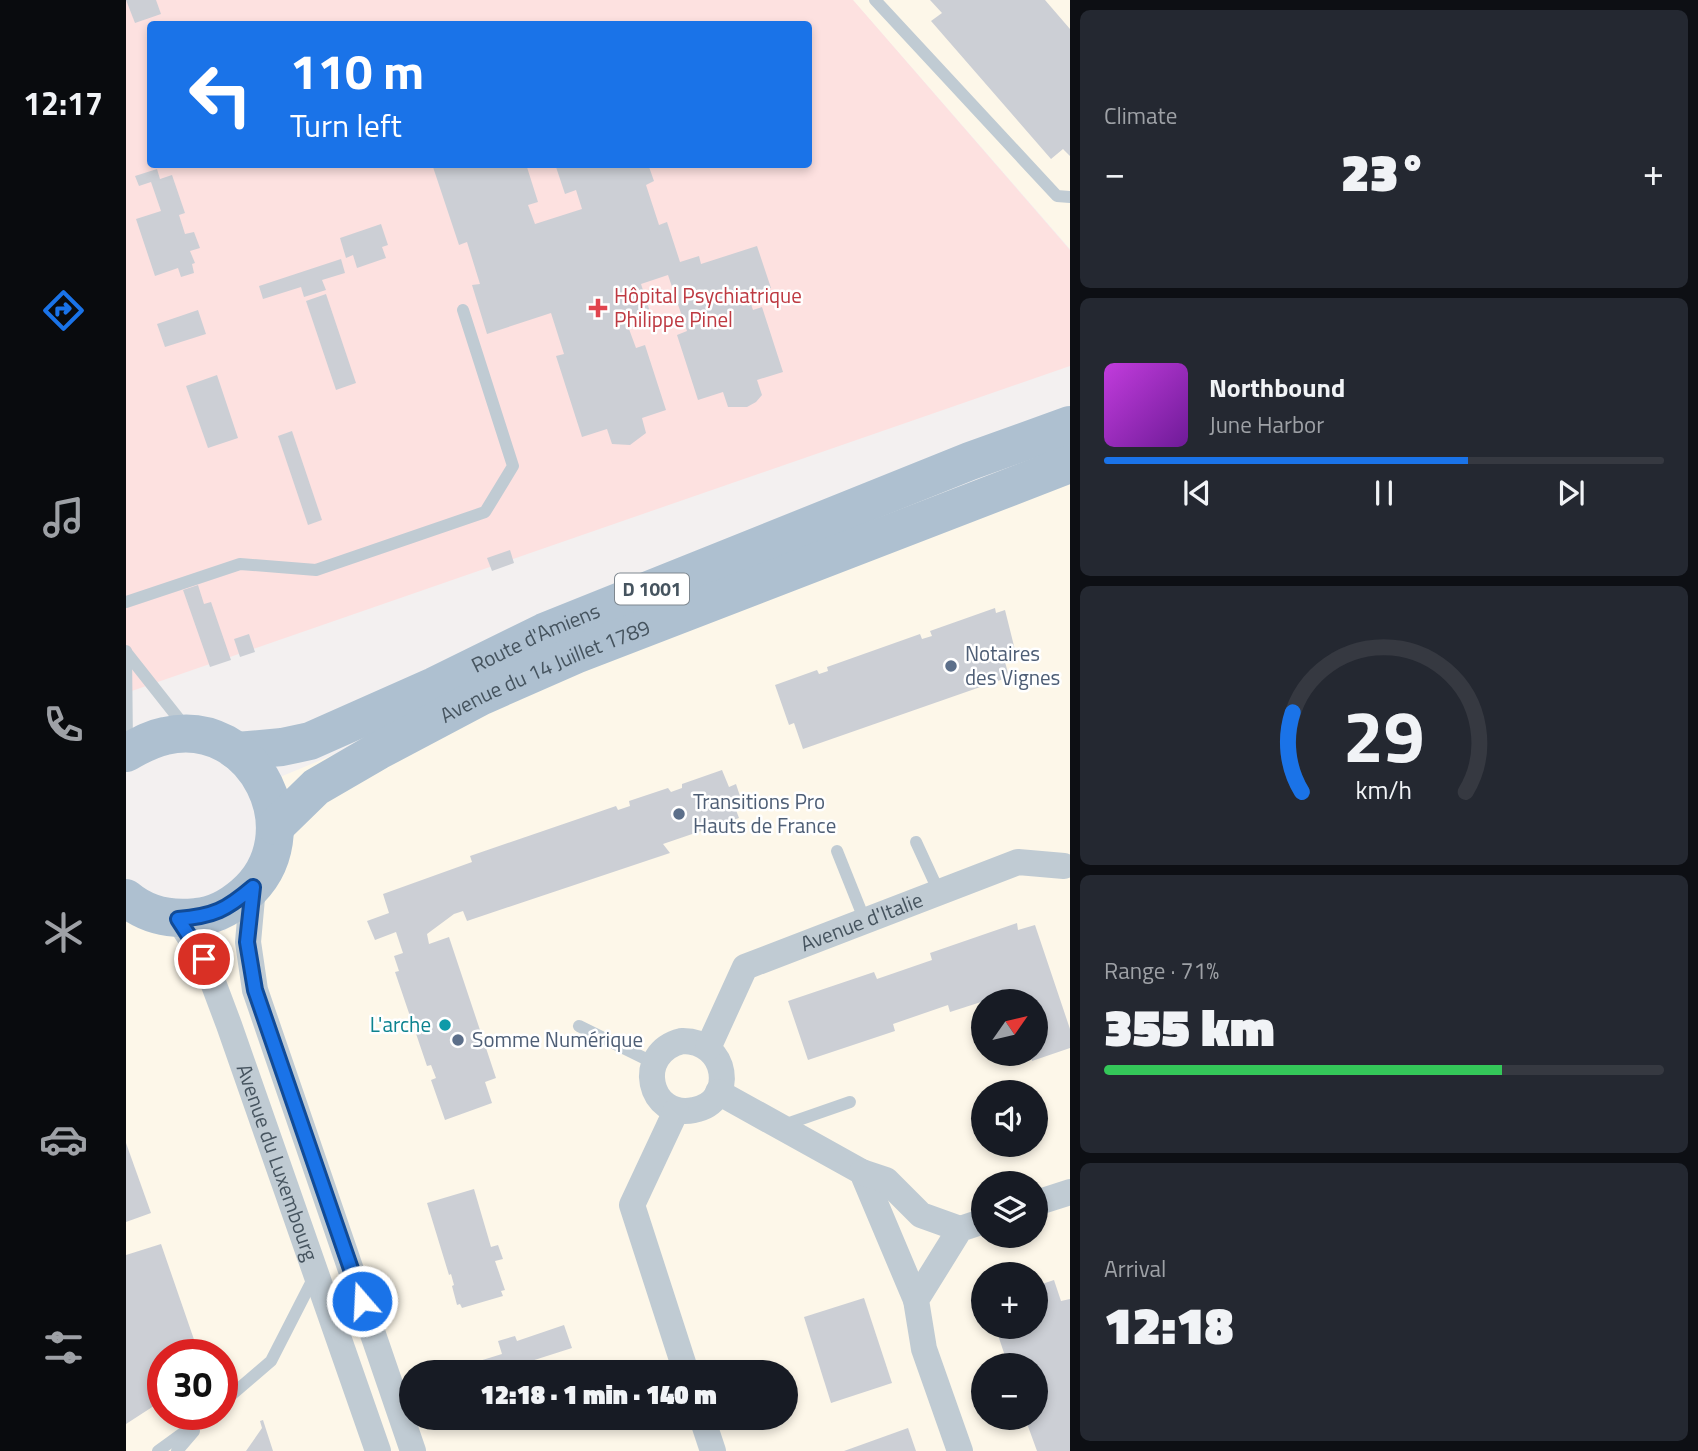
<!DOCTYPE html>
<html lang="en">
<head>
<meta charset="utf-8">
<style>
	body { margin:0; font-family:"Titillium Web",sans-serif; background:#242831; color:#f1f3f6; height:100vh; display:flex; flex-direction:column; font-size:26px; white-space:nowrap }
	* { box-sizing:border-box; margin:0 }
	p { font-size:23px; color:#9ea1a6 }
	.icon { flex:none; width:38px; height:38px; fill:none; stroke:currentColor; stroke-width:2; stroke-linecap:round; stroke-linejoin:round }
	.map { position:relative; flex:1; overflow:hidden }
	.panel { display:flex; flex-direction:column; gap:10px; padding:10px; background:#0d0f14; width:628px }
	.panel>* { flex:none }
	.top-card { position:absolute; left:21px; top:21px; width:665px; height:147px; border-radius:7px; box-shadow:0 4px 10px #0003; background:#1a73e8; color:#fff; overflow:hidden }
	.needle { width:46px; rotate:56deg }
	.buttons { position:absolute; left:845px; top:989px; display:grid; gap:14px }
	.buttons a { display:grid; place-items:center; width:77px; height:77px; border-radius:50%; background:#171b24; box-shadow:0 4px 10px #0003; font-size:35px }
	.speed { position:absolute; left:21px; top:1339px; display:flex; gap:14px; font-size:35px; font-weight:700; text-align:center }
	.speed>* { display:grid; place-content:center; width:91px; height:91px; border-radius:50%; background:#171b24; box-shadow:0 4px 10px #0003; line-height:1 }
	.speed .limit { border:10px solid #d22; background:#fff; color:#111 }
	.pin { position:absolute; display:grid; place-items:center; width:60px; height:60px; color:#fff; margin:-30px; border:4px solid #fff; border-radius:50%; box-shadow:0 2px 7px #0007 }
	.me { position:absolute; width:77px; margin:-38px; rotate:341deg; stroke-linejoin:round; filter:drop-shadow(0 0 5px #0008) }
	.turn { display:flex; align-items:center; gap:24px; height:147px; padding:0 28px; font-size:32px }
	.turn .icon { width:91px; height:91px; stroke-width:2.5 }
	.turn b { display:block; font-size:49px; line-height:60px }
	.big { font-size:52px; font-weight:800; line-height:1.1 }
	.panel .card { flex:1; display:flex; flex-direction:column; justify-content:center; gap:10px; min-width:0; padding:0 24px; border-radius:10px; background:#242831 }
	.panel .dial { align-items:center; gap:0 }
	.dial svg { height:182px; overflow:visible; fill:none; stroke:#363941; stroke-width:7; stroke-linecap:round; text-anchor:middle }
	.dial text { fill:#f1f3f6; stroke:none }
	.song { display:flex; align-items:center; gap:21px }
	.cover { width:84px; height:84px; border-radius:10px; background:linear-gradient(135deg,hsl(290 70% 55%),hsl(280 70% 35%)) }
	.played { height:7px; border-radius:4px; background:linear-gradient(90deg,#1a73e8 65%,#363941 65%) }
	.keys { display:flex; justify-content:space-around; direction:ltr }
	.heat { display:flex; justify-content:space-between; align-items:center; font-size:38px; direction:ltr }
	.charge { height:10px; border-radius:5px; background:linear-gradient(90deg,#34c759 71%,#363941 0) }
	.trip { position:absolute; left:273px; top:1360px; width:399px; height:70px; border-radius:35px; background:#171b24; box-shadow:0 4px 10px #0003; font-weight:800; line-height:70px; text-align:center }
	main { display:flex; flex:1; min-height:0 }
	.menu { display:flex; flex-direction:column; width:126px; justify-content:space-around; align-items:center; background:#090b0e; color:#9ea1a6 }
	.menu .icon { width:49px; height:49px }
	.menu .selected { color:#1a73e8 }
	.menu b { font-size:32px; color:#f1f3f6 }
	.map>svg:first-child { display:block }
</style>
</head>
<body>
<main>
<nav class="menu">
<b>12:17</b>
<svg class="icon selected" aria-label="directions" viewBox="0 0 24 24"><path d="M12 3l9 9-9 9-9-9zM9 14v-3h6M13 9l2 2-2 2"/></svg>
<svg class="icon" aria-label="music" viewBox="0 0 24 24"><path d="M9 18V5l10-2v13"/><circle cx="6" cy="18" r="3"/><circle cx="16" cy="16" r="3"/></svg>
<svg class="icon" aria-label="phone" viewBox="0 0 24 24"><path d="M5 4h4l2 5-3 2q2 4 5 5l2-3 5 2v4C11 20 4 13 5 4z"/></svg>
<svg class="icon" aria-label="climate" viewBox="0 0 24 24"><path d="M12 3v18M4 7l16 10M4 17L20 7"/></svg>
<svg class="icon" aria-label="car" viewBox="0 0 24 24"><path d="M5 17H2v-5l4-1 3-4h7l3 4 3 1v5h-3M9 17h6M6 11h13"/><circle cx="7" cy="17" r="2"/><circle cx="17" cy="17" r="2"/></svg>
<svg class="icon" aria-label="filters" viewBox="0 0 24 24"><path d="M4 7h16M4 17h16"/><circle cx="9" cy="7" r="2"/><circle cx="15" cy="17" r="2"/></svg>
</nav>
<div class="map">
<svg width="944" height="1451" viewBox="0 0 944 1451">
	<rect width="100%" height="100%" fill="#f3f0f0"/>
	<g fill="#fdf7e9" fill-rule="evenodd">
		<path d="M727 0H944V250V249Z"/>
		<path d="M944 449V1451H0V882L99 931 154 777ZM858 1001H910V1054H858ZM858 1092H910V1144H858ZM858 1183H910V1236H858ZM858 1274H910V1326H858ZM37 1354H96V1414H37ZM858 1365H910V1418H858ZM285 1372H660V1418H285Z"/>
	</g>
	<path fill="#fde1e0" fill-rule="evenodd" d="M0 0H727L944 250V366L0 693ZM24 24H682V164H24Z"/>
	<g fill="#cccfd5">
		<path d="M0 0H30L35 14 9 23Z"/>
		<path d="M804 0H919L944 29V156L937 149 925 159 805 21 816 13Z"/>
		<path d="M306 164H400L412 202 402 205 409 224 456 209 450 190 439 194 429 164H522L528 181 520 185 533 225 541 222 554 262 573 256 575 264 631 246 645 288 622 295 627 310 636 307 657 372 631 380 636 395 630 402 621 407H602L597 392 572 400 551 335 561 331 542 275 515 284 527 321 503 329 510 348 519 345 540 410 516 418 520 433 504 445 486 444 481 429 456 437 430 356 438 354 425 313 361 334 346 285 354 284 341 242 333 245Z"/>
		<path d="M31 169 34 179 46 175 59 213 53 215 59 234 68 232 74 248 64 251 69 263 66 264 68 273 55 277 52 268 29 276 10 219 35 211 25 182 13 186 9 176Z"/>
		<path d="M255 224 262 245 256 247 260 258 231 268 227 255 220 258 214 238Z"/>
		<path d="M215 259 219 273 196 280 200 290 178 297 175 287 137 299 133 286Z"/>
		<path d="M200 294 230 383 210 390 180 301Z"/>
		<path d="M72 310 80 334 39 347 31 324Z"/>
		<path d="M91 375 112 438 82 448 60 386Z"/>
		<path d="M166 431 196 520 182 525 152 436Z"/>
		<path d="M384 550 388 563 366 571 361 558Z"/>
		<path d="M72 585 78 604 85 602 105 660 84 667 57 590Z"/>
		<path d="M869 608 870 613 879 610 890 654 878 658 883 677 677 749 668 723 663 725 649 685 691 670 693 674 702 671 701 667 794 634 796 639 806 636 804 631Z"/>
		<path d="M123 634 129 652 114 657 108 639Z"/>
		<path d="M596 770 603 787 610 784 615 799 607 802 613 818 537 844 544 853 523 860 341 921 337 911 328 914 301 934 303 944 323 937 370 1078 359 1082 366 1103 319 1120 305 1080 310 1078 305 1065 301 1066 269 972 273 971 268 956 277 953 270 932 249 940 241 921 263 913 257 894 346 862 344 856 490 806 492 810 504 806 503 801 542 788 545 792 556 788V784Z"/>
		<path d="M891 923 892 930 909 925 944 1029V1048L906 1061 904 1054H910V1001H886L883 993 824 1012 822 1005 767 1024 769 1031 682 1060 662 1001 748 972 751 979 806 960 804 953Z"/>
		<path d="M0 1143 25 1213 0 1222Z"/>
		<path d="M348 1189 365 1247 372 1245 377 1259 369 1261 379 1290 375 1291 377 1296 336 1308 334 1304 331 1305 326 1286 328 1285 325 1274 323 1275 301 1203Z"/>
		<path d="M35 1244 73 1354H37V1400L0 1424V1255Z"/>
		<path d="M928 1280 935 1301 944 1299V1451H911L899 1418H910V1365H882L869 1326H910V1286Z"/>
		<path d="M738 1298 766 1383 705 1403 678 1317Z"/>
		<path d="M438 1325 446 1348 399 1363 401 1372H353L350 1362 376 1354 372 1341 389 1336 391 1341Z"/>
		<path d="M137 1420 147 1451H120L136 1428 134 1421Z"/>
		<path d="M782 1428 790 1451H718Z"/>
	</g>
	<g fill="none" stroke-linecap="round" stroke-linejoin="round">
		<g stroke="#c0cbd3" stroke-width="12">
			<path d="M749 0 931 196 944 197"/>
			<path d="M0 602 114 564 190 570 359 512 387 466 337 310"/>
			<path d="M0 651 1 746"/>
			<path d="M0 652 60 728"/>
			<path d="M790 842 813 892"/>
			<path d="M711 851 739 921"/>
			<path d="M453 1026 528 1063"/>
			<path d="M655 1126 724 1102"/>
			<path d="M96 1403 145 1361 189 1275"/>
			<path d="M32 1451 83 1414"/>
			<path d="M51 1451 68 1431"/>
		</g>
		<g stroke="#c0cbd3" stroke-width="26">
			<path d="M127 887 122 942 129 990 287 1451"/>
			<path id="s1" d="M52 919 79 961 103 1025 252 1451"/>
			<path d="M556 1041C602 1040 611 1102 568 1110 523 1120 507 1053 556 1041Z"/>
			<path id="s2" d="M582 1048 619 967 892 862 938 866"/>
			<path d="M592 1092 736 1172 790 1300"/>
			<path d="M550 1111 506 1205 560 1372"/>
			<path d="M736 1172 760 1180 795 1215 834 1229"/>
			<path d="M910 1203 944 1192"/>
			<path d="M576 1418 587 1451"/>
			<path d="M834 1451 798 1349 790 1300 834 1229 858 1221"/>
		</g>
		<g stroke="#aec0d0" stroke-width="38">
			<path id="s3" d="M111 751 156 747 184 741 308 686 418 632 844 461 944 425"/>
			<path d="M0 753C13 746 24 739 39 736 129 715 188 835 118 895 104 907 88 916 70 917 45 920 20 915 0 898"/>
			<path id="s4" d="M150 826 190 787 252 751 356 696 449 655 944 464"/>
		</g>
	</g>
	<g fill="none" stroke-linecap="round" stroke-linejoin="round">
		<g stroke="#114b97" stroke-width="18">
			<path id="route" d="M78 959 52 919C88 916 100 910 127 887L121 942 129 990 236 1301"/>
		</g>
		<use href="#route" stroke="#1a73e8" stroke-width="12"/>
	</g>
	<path fill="#e0444e" stroke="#fff" stroke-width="2.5" d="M468.5 297.5h7v7h7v7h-7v7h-7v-7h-7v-7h7z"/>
	<g fill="#5c6f8a" stroke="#fff" stroke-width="2.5">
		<circle cx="825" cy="666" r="7"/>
		<circle cx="553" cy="814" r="7"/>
		<circle cx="332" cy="1040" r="7"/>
	</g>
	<circle fill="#0f9aa8" stroke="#fff" stroke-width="2.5" cx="319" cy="1025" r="7"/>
	<g text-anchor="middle" stroke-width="5" stroke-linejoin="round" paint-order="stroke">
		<rect fill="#fff" stroke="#7e878f" stroke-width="2" x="489" y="573.5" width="74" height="31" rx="5"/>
		<g font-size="19" font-weight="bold" fill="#46545f">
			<text x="526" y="596">D 1001</text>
		</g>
		<g font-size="21" fill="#be3a42" stroke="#fff" text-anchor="start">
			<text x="488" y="303">Hôpital Psychiatrique<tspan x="488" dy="24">Philippe Pinel</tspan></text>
		</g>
		<g font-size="21" fill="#46545f" stroke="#fff">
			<text dy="7" stroke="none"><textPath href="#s3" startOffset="322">Route d'Amiens</textPath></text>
			<text dy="7" stroke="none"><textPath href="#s4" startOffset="313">Avenue du 14 Juillet 1789</textPath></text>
			<text dy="7" stroke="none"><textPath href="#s2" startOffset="214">Avenue d'Italie</textPath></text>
			<text dy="7" stroke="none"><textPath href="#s1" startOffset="264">Avenue du Luxembourg</textPath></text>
		</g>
		<g font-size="21" fill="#4e5e75" stroke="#fff" text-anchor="start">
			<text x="839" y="661">Notaires<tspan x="839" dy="24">des Vignes</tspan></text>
			<text x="567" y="809">Transitions Pro<tspan x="567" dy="24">Hauts de France</tspan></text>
			<text x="346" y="1047">Somme Numérique</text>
		</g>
		<g font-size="21" fill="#0d838f" stroke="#fff" text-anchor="end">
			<text x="305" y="1032">L'arche</text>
		</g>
	</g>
</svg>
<div class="buttons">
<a><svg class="needle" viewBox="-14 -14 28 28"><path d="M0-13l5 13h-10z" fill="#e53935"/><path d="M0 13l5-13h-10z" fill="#9ea1a6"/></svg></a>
<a><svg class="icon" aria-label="sound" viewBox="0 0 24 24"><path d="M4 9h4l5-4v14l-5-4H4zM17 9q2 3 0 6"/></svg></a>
<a><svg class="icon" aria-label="layers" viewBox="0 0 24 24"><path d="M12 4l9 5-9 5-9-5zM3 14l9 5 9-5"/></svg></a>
<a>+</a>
<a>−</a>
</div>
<div class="speed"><div class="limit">30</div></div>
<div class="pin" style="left:78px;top:959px;background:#d93025"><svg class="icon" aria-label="arrive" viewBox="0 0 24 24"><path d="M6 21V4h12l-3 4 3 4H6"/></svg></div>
<svg class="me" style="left:236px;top:1301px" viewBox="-20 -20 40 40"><circle r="17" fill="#1a73e8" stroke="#fff" stroke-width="3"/><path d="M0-11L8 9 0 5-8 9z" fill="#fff"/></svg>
<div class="trip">12:18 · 1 min · 140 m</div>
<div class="top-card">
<div class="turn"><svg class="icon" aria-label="left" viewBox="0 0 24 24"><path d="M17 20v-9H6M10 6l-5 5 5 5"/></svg><div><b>110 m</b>Turn left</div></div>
</div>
</div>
<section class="panel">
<div class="card"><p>Climate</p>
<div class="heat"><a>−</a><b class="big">23°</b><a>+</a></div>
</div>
<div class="card">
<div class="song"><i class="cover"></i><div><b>Northbound</b><p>June Harbor</p></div></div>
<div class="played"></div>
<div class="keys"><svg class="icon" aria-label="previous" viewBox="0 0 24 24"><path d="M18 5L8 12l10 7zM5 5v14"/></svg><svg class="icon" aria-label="pause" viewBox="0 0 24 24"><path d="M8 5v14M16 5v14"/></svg><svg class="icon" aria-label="next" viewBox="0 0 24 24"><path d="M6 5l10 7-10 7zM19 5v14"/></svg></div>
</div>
<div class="card dial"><svg viewBox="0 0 100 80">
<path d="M14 69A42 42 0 1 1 86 69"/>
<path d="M14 69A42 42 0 0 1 10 34" stroke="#1a73e8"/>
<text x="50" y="56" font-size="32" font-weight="700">29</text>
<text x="50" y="72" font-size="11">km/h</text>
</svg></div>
<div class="card"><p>Range · 71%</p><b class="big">355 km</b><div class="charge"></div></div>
<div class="card"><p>Arrival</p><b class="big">12:18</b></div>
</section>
</main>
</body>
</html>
